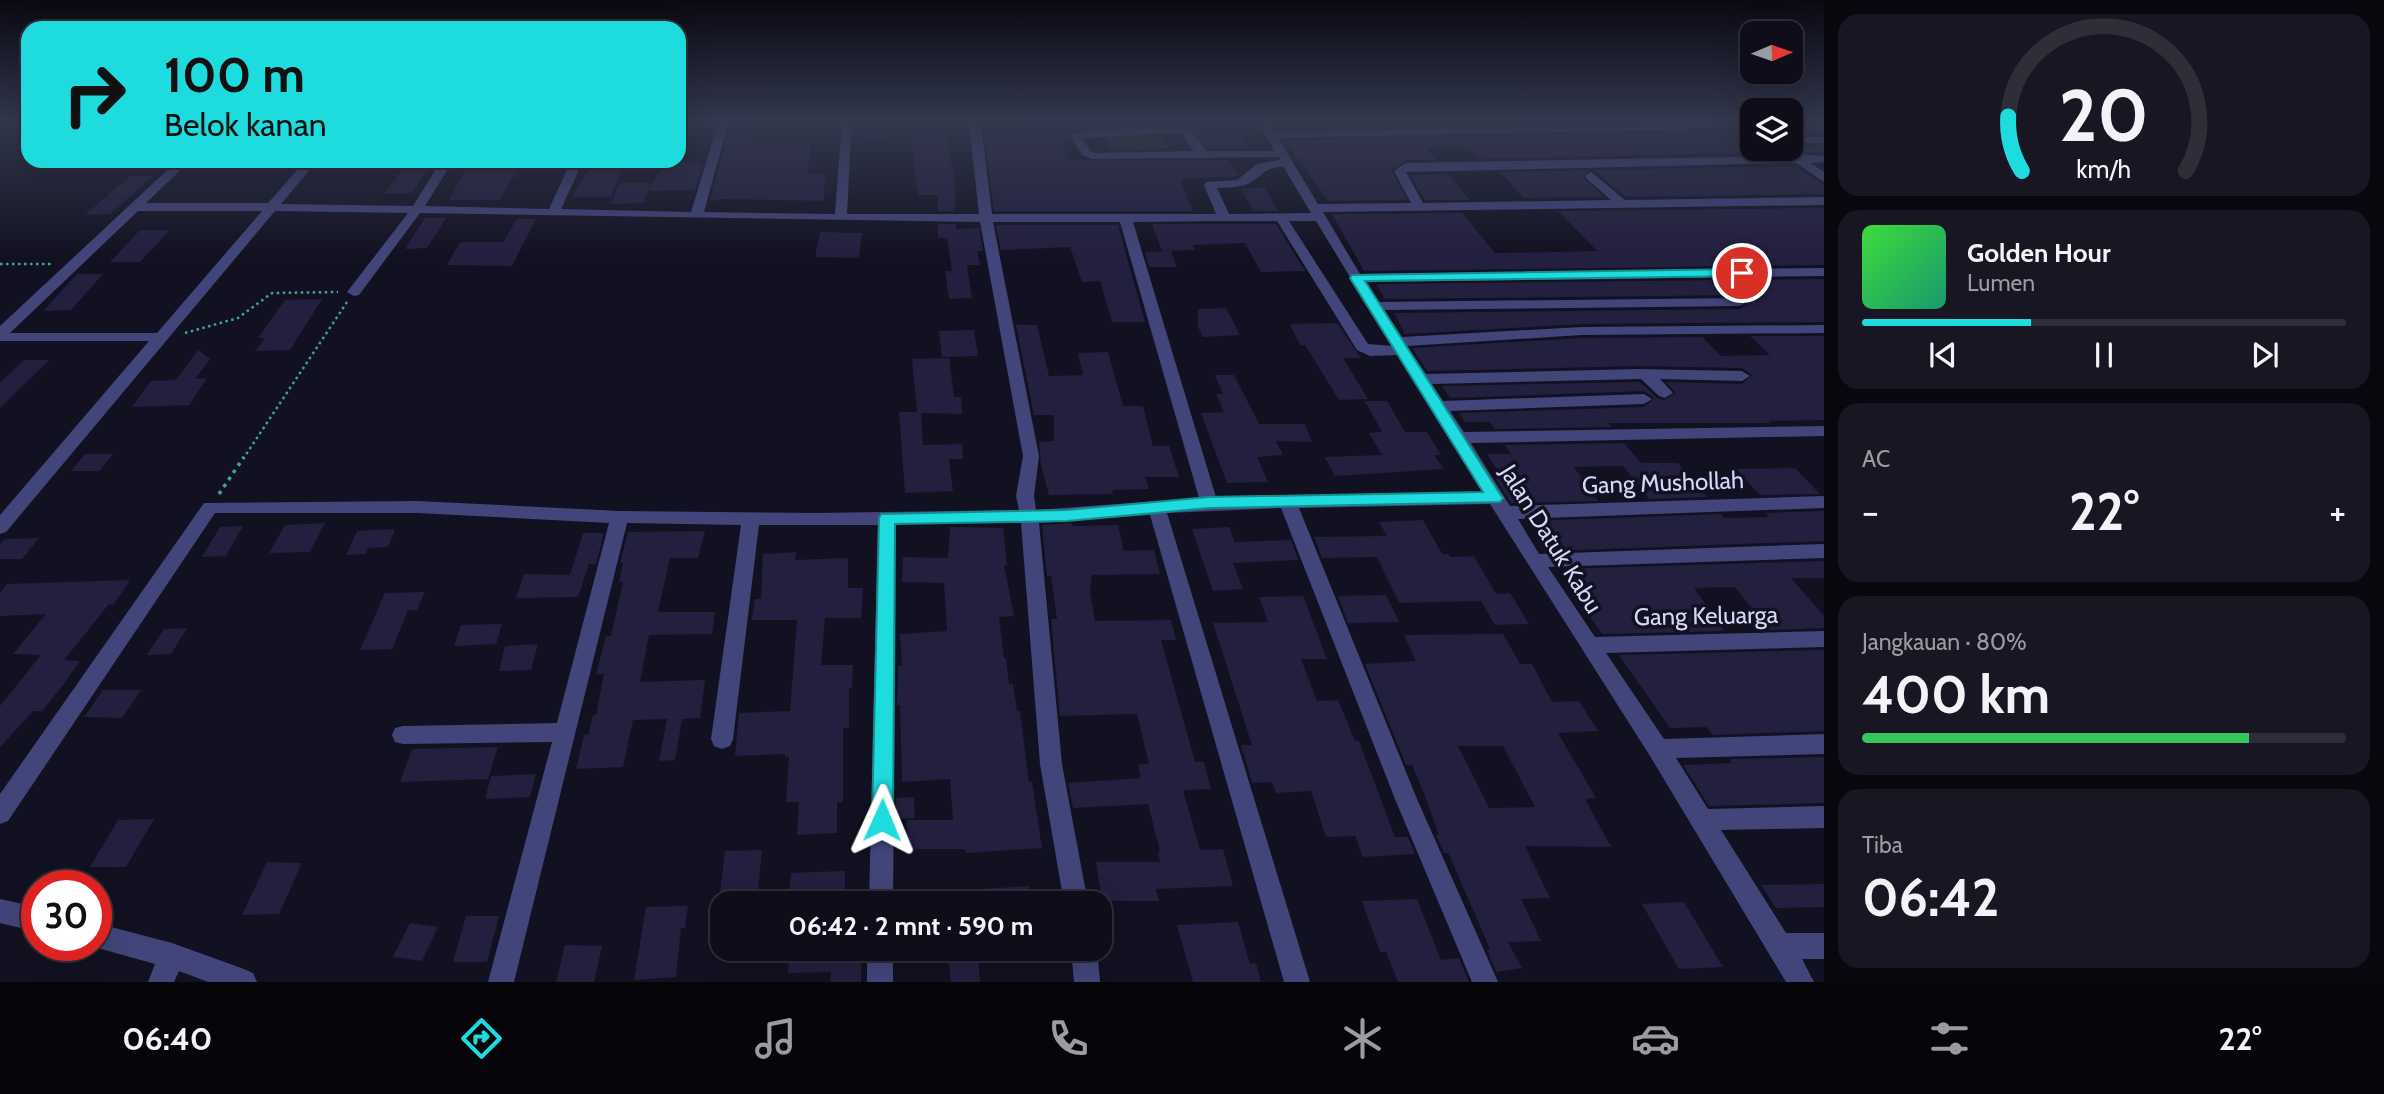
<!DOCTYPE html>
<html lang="id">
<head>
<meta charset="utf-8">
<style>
	body { margin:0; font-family:Cabin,sans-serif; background:#171622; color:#f1f3f6; height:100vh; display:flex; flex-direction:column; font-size:26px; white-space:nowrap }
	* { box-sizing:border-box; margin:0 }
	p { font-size:23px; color:#9b9ca2 }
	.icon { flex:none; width:38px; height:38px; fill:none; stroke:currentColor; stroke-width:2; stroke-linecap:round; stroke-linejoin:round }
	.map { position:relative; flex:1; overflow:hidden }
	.sheet { display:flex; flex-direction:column; gap:14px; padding:14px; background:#08070e; width:560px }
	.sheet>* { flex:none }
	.hud { position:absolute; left:21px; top:21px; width:665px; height:147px; border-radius:21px; box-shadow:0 7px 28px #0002,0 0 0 2px #2e2d38; background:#1edcdd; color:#111; overflow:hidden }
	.needle { width:46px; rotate:88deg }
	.tools { position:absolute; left:1740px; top:21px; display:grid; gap:14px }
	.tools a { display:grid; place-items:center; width:63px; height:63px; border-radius:14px; background:#0e0d19; box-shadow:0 7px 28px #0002,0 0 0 2px #2e2d38; font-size:35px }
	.speed { position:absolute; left:21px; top:870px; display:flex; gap:14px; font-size:35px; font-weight:700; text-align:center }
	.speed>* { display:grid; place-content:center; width:91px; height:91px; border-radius:50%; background:#0e0d19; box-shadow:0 7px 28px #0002,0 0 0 2px #2e2d38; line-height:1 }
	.speed .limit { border:10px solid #d22; background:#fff; color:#111 }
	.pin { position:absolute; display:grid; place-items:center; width:60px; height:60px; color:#fff; margin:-30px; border:4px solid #fff; border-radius:50%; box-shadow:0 2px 7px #0007 }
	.me { position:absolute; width:77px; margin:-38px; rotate:1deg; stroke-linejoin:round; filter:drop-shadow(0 0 5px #0008) }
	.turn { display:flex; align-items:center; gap:24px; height:147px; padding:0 28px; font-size:32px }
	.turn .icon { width:91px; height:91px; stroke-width:2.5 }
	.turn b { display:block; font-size:49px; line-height:60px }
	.big { font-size:52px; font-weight:700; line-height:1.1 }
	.sheet .tile { flex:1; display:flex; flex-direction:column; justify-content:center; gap:10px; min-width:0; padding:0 24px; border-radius:21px; background:#171622 }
	.sheet .dial { align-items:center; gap:0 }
	.dial svg { height:182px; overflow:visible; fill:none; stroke:#2e2d38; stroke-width:7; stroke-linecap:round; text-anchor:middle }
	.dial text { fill:#f1f3f6; stroke:none }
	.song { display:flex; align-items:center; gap:21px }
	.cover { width:84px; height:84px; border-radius:10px; background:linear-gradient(135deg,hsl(120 70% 55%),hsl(160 70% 35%)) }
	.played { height:7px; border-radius:4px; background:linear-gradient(90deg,#1edcdd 35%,#2e2d38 35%) }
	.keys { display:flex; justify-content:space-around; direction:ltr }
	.heat { display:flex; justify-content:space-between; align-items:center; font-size:38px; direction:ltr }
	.charge { height:10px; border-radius:5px; background:linear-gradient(90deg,#34c759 80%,#2e2d38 0) }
	.trip { position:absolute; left:710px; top:891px; width:402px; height:70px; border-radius:21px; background:#0e0d19; box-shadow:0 7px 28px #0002,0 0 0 2px #2e2d38; font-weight:700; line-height:70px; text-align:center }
	.tab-bar { display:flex; height:112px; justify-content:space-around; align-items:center; background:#06050a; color:#9b9ca2 }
	.tab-bar .icon { width:49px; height:49px }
	.tab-bar .on { color:#1edcdd }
	.tab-bar b { font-size:32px; color:#f1f3f6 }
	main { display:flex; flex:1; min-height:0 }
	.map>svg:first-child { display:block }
</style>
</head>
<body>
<main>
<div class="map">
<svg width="1824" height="982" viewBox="0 0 1824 982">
	<rect width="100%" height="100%" fill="#121121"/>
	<path fill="#142a27" d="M1161 136 1169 149 1112 151 1106 137Z"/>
	<g fill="#231f3f" fill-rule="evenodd">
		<path d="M865 120H888L887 140H863Z"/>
		<path d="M982 120H1057L1069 161 1227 160 1238 176 1180 179 1193 211H994Z"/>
		<path d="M1185 120H1229L1249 148H1207Z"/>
		<path d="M1271 120H1720L1277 129Z"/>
		<rect x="1790" y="120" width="34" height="14"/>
		<path d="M755 121 752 142H810L808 174H825L824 201 722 199 710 201 731 122Z"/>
		<path d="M910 129H944L955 182V211H938V195H918Z"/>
		<path d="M1752 131V149L1824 146V153L1795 151 1481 159 1470 148H1426L1436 160H1406L1391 170 1407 200 1328 201 1284 140Z"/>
		<path d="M409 161H433L412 193 384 194Z"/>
		<path d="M503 161H523L499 200H449L467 166 501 165Z"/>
		<path d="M594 161H624L611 197H572Z"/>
		<path d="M665 162 703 164 695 190 648 191 644 203 611 204 619 183H650L648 190Z"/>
		<path d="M1795 166 1824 185V194L1626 197 1593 170Z"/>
		<path d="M1589 170 1583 177 1604 197 1524 198 1500 172Z"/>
		<path d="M1448 174 1470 200H1425L1410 175Z"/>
		<path d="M130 176H153L110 214 85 215Z"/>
		<path d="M1265 187 1278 211H1253L1241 189Z"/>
		<path d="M1824 208V265L1364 271 1332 214 1462 213 1495 253 1555 252 1597 251 1558 211Z"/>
		<path d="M425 218H446L427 248 405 249Z"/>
		<path d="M517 219H536L512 266 447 265 460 242H503Z"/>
		<path d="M938 224H956V229L979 228 983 251H977L980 265H967L972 298 949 299 945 271H952L947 238H938Z"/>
		<path d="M1152 224H1276L1305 271 1261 272 1245 243 1193 245 1195 250 1162 251Z"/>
		<path d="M996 225H1118L1145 322H1112L1100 281 1082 282 1070 247 1001 250Z"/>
		<path d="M140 230H170L140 262H110Z"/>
		<path d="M820 232 862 233 859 258 815 257Z"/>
		<path d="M1171 251 1177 267H1149L1145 252Z"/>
		<path d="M77 274H103L71 310 43 311Z"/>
		<path d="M1824 279V322L1582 324 1405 334 1394 313 1740 309 1749 301 1740 295 1385 299 1376 284Z"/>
		<path d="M322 299 290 350 255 351 265 338H258L285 300Z"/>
		<path d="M1226 308 1240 335 1203 337 1198 327V309Z"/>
		<path d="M1337 323 1361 358H1343L1368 399 1339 400 1305 345H1300L1290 324Z"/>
		<path d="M1016 325H1037L1049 376 1083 375 1078 353 1108 352 1123 406H1143L1153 446H1169L1179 477H1145L1149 489 1112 490 1113 494 1049 495 1041 465 1039 442 1054 441V415H1034Z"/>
		<path d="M974 330 978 356 942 357 939 331Z"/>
		<path d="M1750 336H1824V420L1769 421 1771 423H1608L1612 427 1495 429 1490 422H1465L1459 413 1644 407 1654 398 1644 391 1450 398 1442 386 1640 382 1657 398 1664 400 1676 393 1666 382 1742 384 1752 375 1742 368 1637 366 1427 371 1412 348 1582 338 1702 337 1721 356 1770 355Z"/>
		<path d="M198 350 210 359 195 379 207 378 189 405 132 407 151 381 176 380Z"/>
		<path d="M949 358 954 397H961L962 414 921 413 923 445 962 444 963 459H949L953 491 905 493 899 412H917L912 359Z"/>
		<path d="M24 360H49L0 408V383Z"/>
		<path d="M1215 375H1234L1259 424H1305L1312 442 1276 441 1283 455 1257 457 1268 482 1227 483 1201 413 1224 412 1216 394H1223Z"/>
		<path d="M1365 401H1387L1405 432H1427L1441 455H1434L1444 469 1335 476 1325 457 1382 455 1369 433 1382 432Z"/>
		<path d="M1624 443 1641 463H1678L1707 497 1649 499 1623 466 1574 467 1598 501 1511 503 1494 476H1501L1487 454H1511L1505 445Z"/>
		<path d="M85 454H113L99 471H71Z"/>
		<path d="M1795 468 1820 494 1760 495 1736 469Z"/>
		<path d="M1824 511V541L1549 551 1530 521 1721 514 1724 518 1769 517 1766 513Z"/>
		<path d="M1423 520 1442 554H1448L1450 557 1474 556 1496 594 1510 593 1529 624 1495 625 1481 601 1399 603 1377 557 1322 558 1314 537 1387 536 1379 522Z"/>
		<path d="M325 523 310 552 269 553 285 525Z"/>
		<path d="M1072 523 1073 526 1118 525 1124 551 1154 550 1160 574 1092 575 1090 591 1095 621 1171 620 1176 640H1161L1195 762H1204L1211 789 1183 790 1200 850 1223 849 1233 886 1156 889 1159 901H1102L1096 862H1160L1158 851H1160L1148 804 1073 808 1068 783 1141 778 1138 764H1149L1137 714 1060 716 1051 619H1057L1051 576H1047L1042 525Z"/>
		<path d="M243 526 226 556 202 557 220 527Z"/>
		<path d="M950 527 1003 528 1007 565H1004L1014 616 999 617 1004 658H1006L1009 684H1013L1017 711H1020L1029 782H1032L1042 848 966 853 965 849H907V820H953L950 779 902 782 900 705H897L898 666H902L900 634 947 631 944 583 902 582 903 557 948 558Z"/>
		<path d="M1229 527 1235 542 1291 540 1298 560 1233 563 1243 589 1213 591 1192 529Z"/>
		<path d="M395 529 388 547 368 548 365 554 346 555 357 531Z"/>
		<path d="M705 531 698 558H670L658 612H715L712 634 649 635 640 682 705 680 700 718 682 719 675 760 659 761 667 719 633 720 623 767 576 769 584 735H588L593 715H596L604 674H596L606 636H611L623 582H619L623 563H620L628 532Z"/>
		<path d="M583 533H604L596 564H589L578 597 516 598 524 574 570 575Z"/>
		<path d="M39 538 22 559H0V544L5 539Z"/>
		<path d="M796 552 795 560 848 558V588H863L861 618H825L821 665H853L852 688H849V728H843V802H837V833L797 835 799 802H786L789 757H785V754L735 756 739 713 790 711 797 620H752L755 599H761L763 554Z"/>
		<path d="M1824 561V578H1791L1824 616V628L1769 630 1735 587 1694 588 1724 631 1602 634 1572 591H1575L1561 569Z"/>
		<path d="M130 580 114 604H109L64 660 80 661 63 685 42 711H33L0 747V706L41 655 13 654 46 614 0 616V593L7 584Z"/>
		<path d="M425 592 417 610H408L392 649 360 650 385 593Z"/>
		<path d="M1386 595 1399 622 1348 623 1338 596Z"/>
		<path d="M1303 596 1327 659H1301L1317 701 1338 700 1355 741H1359L1395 837H1408L1415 854 1363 857 1355 836 1326 837 1311 791 1276 793 1272 782 1252 783 1241 745H1252L1213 623 1268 622 1259 597Z"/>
		<path d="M502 624 496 644 454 646 461 625Z"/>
		<path d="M187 628 171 654 147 655 164 629Z"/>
		<path d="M1503 634 1520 664H1532L1552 702 1579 701 1598 731 1558 733 1596 798 1585 799 1611 847 1525 846 1550 898 1521 899 1541 941 1508 942 1522 968 1496 972 1487 950 1490 949 1451 859 1448 853H1444L1436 835H1439L1423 791 1412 765H1406L1365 664 1416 661 1404 635ZM1458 746H1503L1535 807 1489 808Z"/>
		<path d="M538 644 531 670 499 671 505 646Z"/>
		<path d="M1824 650V731L1713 735 1706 727 1670 728 1619 655Z"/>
		<path d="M103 690H141L122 718 84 717Z"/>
		<path d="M498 747 488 779 400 782 412 749Z"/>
		<path d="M1824 757V803L1709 806 1683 765 1732 763 1730 759Z"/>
		<path d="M536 774 530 797 485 799 491 776Z"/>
		<path d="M914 797 915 818 896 819V798Z"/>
		<path d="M154 819 126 867H90L118 820Z"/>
		<path d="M762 850 757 901 719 902 725 851Z"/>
		<path d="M267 862 302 863 279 914 242 915Z"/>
		<path d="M845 871V898L789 900 791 873Z"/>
		<path d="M1824 884V907L1776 908 1761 885Z"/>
		<path d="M1029 886 1031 903H965V890Z"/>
		<path d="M1417 899 1441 960 1459 958 1469 982H1398L1386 952H1380L1362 901Z"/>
		<path d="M1684 902 1723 967 1679 969 1642 904Z"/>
		<path d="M688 906 685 928H681L676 977 634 980 646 907Z"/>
		<path d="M466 916H499L487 962H453Z"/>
		<path d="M1238 922 1250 964 1256 963 1261 982H1193L1177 925Z"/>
		<path d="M410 923 438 927 422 961 393 957Z"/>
		<path d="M565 945 602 946 594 982H556Z"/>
		<path d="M790 948H861V982H830L831 972 788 973Z"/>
		<path d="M947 948H977L980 982H951Z"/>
	</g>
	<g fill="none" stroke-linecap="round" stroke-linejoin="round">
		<g stroke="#3ea595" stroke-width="2.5" stroke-dasharray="2.5 3.5" stroke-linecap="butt">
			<path d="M0 264H53"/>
			<path d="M185 333 238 318 272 293 338 292"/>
			<path d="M243 459 347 302"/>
		</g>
		<path stroke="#3ea595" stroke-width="3.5" stroke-dasharray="3.5 5" stroke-linecap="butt" d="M219 494 244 457"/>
		<g fill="#42457a" fill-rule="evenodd">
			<path d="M719 120H729L704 212 835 214 842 120H852L847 214H979L970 132 966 120H976L982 132 992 214H1216L1204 185 1206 182 1237 180 1257 164 1280 160 1279 157 1093 159 1082 155 1070 136 1086 130 1183 127 1191 130 1206 151H1275L1257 120H1267L1274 132 1752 122V128L1278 138 1318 204 1411 203 1394 171 1406 163 1790 156 1795 154 1824 156V162L1810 163 1824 172V182L1796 163 1406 172 1423 203 1611 200 1587 179 1585 176 1591 172 1625 200 1824 197V205L1323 212 1360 274 1824 268V276L1365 282 1378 302 1740 298 1747 302 1740 306 1384 310 1402 337 1582 327 1824 325V333L1582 335 1407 346 1426 374 1637 369 1742 371 1750 376 1742 381 1660 379 1673 393 1665 398 1659 396 1641 379 1432 384 1443 401 1644 394 1652 399 1644 404 1450 411 1464 432 1824 426V436L1471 443 1510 506 1824 496V508L1518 519 1539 554 1824 544V558L1548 567 1595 637 1824 631V647L1606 653 1664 739 1824 734V754L1676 758 1708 809 1824 806V828L1721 830 1786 933H1824V959H1802L1814 982H1786L1650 756 1490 504 1299 508 1417 799 1498 982H1472L1395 799 1281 508 1167 513 1310 982H1284L1150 515 1039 523 1062 764 1088 903H1064L1040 764 1021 523 896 524 893 903H869L878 525H759L733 739 730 746 722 749 714 746 711 739 741 525 627 523 514 982H488L552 742 403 744 395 742 392 735 395 728 403 726 557 723 609 523 417 513H215L8 821 0 824V794L204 503 417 501 620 511 817 513 1019 510 1016 496 1023 456 980 222 420 213 359 295 354 296 347 292 408 213 275 211 6 532 0 534V515L149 341H0V326L177 161H190L146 203H268L305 161H317L281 204 413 206 441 161H453L425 206 549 209 571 161H583L561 209 691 212ZM1181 133 1194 151 1095 153 1090 151 1083 138ZM1283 166 1311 213 1229 214 1217 188C1229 187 1243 188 1253 181 1268 170 1263 170 1283 166ZM138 211H262L157 333H10ZM1220 221H1277L1357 350 1370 356 1398 355 1483 492 1216 497 1133 222ZM1289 221H1316L1392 346 1368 344ZM993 222H1120L1199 498 1036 510 1034 496 1039 456Z"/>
			<rect x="1790" y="137" width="34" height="6"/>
			<path d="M0 899 37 907V932L0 923Z"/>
			<path d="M96 923 172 943 244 969 253 973 257 982H208L179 971 174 982H148L155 964 87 945H96Z"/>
			<rect x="867" y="948" width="26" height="34"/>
			<path d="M1071 948H1097L1100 982H1074Z"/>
		</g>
	</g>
	<linearGradient id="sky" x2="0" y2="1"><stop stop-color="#0a0912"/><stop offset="0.47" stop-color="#33384e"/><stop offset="1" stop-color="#33384e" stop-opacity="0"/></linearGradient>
	<rect width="1824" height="257" fill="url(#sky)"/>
	<path fill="#1edcdd" stroke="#148f90" stroke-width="2" d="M1742 269 1748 273 1747 276 1365 281 1500 494 1503 498 1500 502 1209 508 1067 521 895 524 893 820 890 827 882 830 875 827 872 820 879 518 881 514 1067 510 1209 497 1483 492 1350 278 1352 275Z"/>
	<g text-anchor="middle" stroke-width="7" stroke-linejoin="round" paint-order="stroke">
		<g font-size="24" fill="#d7d6f9" stroke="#121121">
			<text transform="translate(1663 483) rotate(-2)" y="8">Gang Mushollah</text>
			<text transform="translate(1551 539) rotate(58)" y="8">Jalan Datuk Kabu</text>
			<text transform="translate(1706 616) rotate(-1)" y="8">Gang Keluarga</text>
		</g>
	</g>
</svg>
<div class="tools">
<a><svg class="needle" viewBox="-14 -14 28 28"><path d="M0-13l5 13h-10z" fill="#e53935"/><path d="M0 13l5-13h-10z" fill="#9b9ca2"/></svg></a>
<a><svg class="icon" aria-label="layers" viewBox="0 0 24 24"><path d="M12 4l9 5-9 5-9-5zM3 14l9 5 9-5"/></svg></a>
</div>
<div class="speed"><div class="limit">30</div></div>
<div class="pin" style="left:1742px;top:273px;background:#d93025"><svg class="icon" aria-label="arrive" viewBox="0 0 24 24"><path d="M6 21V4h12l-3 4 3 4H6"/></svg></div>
<svg class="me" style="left:882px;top:820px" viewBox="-20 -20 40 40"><path d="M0-17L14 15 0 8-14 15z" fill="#1edcdd" stroke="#fff" stroke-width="4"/></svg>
<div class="trip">06:42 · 2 mnt · 590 m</div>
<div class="hud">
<div class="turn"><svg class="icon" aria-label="right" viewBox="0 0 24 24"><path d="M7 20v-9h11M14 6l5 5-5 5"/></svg><div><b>100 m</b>Belok kanan</div></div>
</div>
</div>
<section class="sheet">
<div class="tile dial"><svg viewBox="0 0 100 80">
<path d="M14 69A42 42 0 1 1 86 69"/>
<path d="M14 69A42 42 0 0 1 8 45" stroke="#1edcdd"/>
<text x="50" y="56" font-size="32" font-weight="700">20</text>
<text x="50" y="72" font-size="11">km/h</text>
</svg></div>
<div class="tile">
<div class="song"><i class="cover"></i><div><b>Golden Hour</b><p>Lumen</p></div></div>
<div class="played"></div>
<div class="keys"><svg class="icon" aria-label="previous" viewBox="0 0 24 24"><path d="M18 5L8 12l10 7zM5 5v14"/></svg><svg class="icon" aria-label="pause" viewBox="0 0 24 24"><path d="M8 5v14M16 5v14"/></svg><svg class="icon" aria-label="next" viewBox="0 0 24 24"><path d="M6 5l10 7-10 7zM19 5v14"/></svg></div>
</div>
<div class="tile"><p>AC</p>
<div class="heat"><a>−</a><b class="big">22°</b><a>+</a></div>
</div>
<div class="tile"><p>Jangkauan · 80%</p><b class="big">400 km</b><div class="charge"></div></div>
<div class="tile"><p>Tiba</p><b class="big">06:42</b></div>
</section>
</main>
<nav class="tab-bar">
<b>06:40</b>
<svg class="icon on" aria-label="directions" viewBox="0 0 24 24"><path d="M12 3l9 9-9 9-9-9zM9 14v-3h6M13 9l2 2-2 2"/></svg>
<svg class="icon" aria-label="music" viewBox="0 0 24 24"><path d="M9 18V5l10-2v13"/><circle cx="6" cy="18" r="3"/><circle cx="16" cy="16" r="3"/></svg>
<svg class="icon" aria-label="phone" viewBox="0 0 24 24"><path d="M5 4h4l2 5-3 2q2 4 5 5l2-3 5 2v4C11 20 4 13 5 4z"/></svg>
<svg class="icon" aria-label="climate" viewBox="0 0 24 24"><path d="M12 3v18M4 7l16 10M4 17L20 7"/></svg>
<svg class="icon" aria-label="car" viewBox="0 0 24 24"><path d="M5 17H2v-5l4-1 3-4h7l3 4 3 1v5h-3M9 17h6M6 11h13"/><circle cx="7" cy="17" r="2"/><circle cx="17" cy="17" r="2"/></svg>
<svg class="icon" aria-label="filters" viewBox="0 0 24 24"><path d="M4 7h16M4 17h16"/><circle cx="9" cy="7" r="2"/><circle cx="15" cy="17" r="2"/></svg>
<b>22°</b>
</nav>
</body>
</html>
